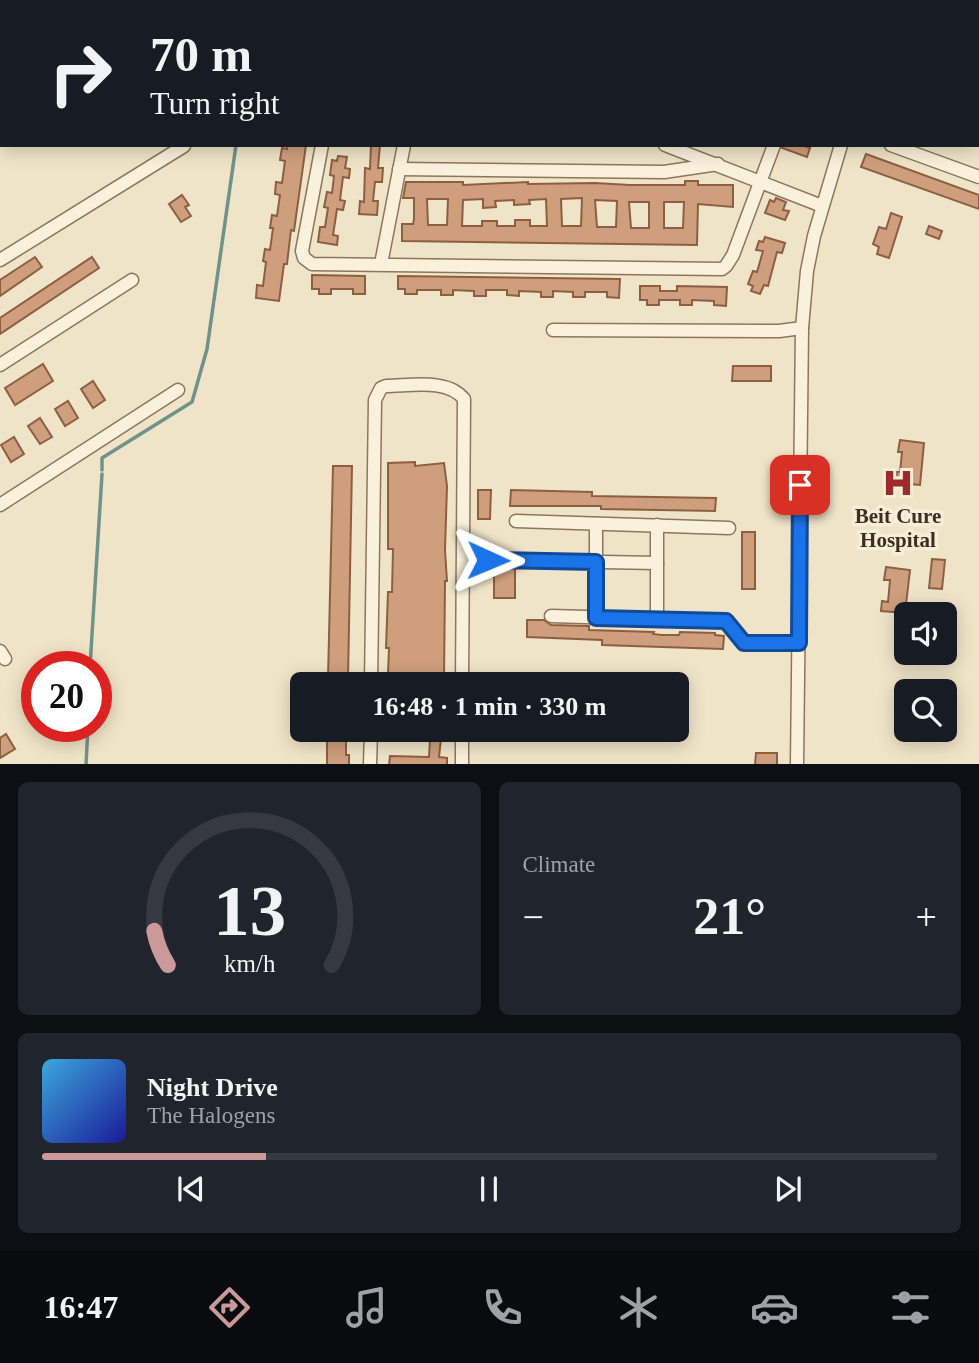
<!DOCTYPE html>
<html lang="en">
<head>
<meta charset="utf-8">
<style>
	body { margin:0; font-family:"Times New Roman",serif; background:#20242c; color:#f1f3f6; height:100vh; display:flex; flex-direction:column; font-size:26px; white-space:nowrap }
	* { box-sizing:border-box; margin:0 }
	p { font-size:23px; color:#9ea1a6 }
	.icon { flex:none; width:38px; height:38px; fill:none; stroke:currentColor; stroke-width:2; stroke-linecap:round; stroke-linejoin:round }
	.map { position:relative; height:764px; overflow:hidden }
	.details { display:flex; flex-direction:column; gap:18px; padding:18px; background:#0d0f14; flex:1 }
	.details>* { flex:none }
	.top-card { position:absolute; left:0px; top:0px; width:980px; height:147px; box-shadow:0 4px 18px #0003; background:#171b24; color:#f1f3f6; overflow:hidden }
	.buttons { position:absolute; left:894px; top:602px; display:grid; gap:14px }
	.buttons a { display:grid; place-items:center; width:63px; height:63px; border-radius:10px; background:#171b24; box-shadow:0 4px 18px #0003; font-size:35px }
	.speed { position:absolute; left:21px; top:651px; display:flex; gap:14px; font-size:35px; font-weight:700; text-align:center }
	.speed>* { display:grid; place-content:center; width:91px; height:91px; border-radius:50%; background:#171b24; box-shadow:0 4px 18px #0003; line-height:1 }
	.speed .limit { border:10px solid #d22; background:#fff; color:#111 }
	.pin { position:absolute; display:grid; place-items:center; width:60px; height:60px; color:#fff; margin:-30px; border-radius:14px; box-shadow:0 4px 10px #0006 }
	.me { position:absolute; width:77px; margin:-38px; rotate:91deg; stroke-linejoin:round; filter:drop-shadow(0 0 5px #0008) }
	.turn { display:flex; align-items:center; gap:24px; height:147px; padding:0 35px; font-size:32px }
	.turn .icon { width:91px; height:91px; stroke-width:2.5 }
	.turn b { display:block; font-size:49px; line-height:60px }
	.big { font-size:52px; font-weight:800; line-height:1.1 }
	.details .tile { flex:1; display:flex; flex-direction:column; justify-content:center; gap:10px; min-width:0; padding:0 24px; border-radius:10px; background:#20242c }
	.details .dial { align-items:center; gap:0 }
	.dial svg { height:182px; overflow:visible; fill:none; stroke:#363941; stroke-width:7; stroke-linecap:round; text-anchor:middle }
	.dial text { fill:#f1f3f6; stroke:none }
	.song { display:flex; align-items:center; gap:21px }
	.cover { width:84px; height:84px; border-radius:10px; background:linear-gradient(135deg,hsl(200 70% 55%),hsl(240 70% 35%)) }
	.played { height:7px; border-radius:4px; background:linear-gradient(90deg,#cc999b 25%,#363941 25%) }
	.keys { display:flex; justify-content:space-around; direction:ltr }
	.heat { display:flex; justify-content:space-between; align-items:center; font-size:38px; direction:ltr }
	.details .tiles { flex:1; display:grid; gap:18px; grid-template-columns:1fr 1fr }
	.tile:last-child { grid-column:span 2 }
	.trip { position:absolute; left:290px; top:672px; width:399px; height:70px; border-radius:10px; background:#171b24; box-shadow:0 4px 18px #0003; font-weight:800; line-height:70px; text-align:center }
	.dock { display:flex; height:112px; justify-content:space-around; align-items:center; background:#090b0e; color:#9ea1a6 }
	.dock .icon { width:49px; height:49px }
	.dock .current { color:#cc999b }
	.dock b { font-size:32px; color:#f1f3f6 }
	.map>svg:first-child { display:block }
</style>
</head>
<body>
<div class="map">
<svg width="979" height="765" viewBox="0 0 979 765">
	<rect width="100%" height="100%" fill="#f0e4c8"/>
	<g fill="none" stroke-linecap="round" stroke-linejoin="round">
		<g stroke="#6f938a" stroke-width="3.5">
			<path d="M257 2V0"/>
			<path d="M102 470V458L192 402 207 349 236 145"/>
			<path d="M90 667 102 474"/>
			<path d="M86 765 88 726"/>
		</g>
	</g>
	<g fill="#cf9f7d" stroke="#8d5f41" stroke-width="2" fill-rule="evenodd">
		<path d="M287 145H306L294 231 291 230 287 264H284L279 301 256 298 257 285 263 286 266 262 263 261 265 249 270 250 273 228H270L272 215 277 216 280 195 275 194 276 182 282 183 285 161 280 160 282 148 287 149Z"/>
		<path d="M371 145H380L378 168H383L382 182H375L373 201H378L377 215 359 214 360 201 364 202 365 168 370 169Z"/>
		<path d="M783 145H802L810 148 807 157 782 148Z"/>
		<path d="M866 154 979 195V209L861 167Z"/>
		<path d="M338 156 347 157 345 168 350 169 349 178 343 177 340 200 345 201 343 210 337 209 333 235 338 236 337 245 318 242 320 227H325L328 208 324 207 327 192 332 193 334 176 330 175 332 160 337 161Z"/>
		<path d="M685 181H698V185H733V207L698 204 697 245 402 241V224H413L414 219V198H403L406 182H463V185L528 182V184L595 183 630 185H685ZM582 198 581 226H562L561 199ZM427 199H448L447 225H428ZM483 199V208L496 207 495 201 514 200V205L530 204 529 200 546 199 547 226H530V220H515V226H497V221H482V226H462L463 200ZM595 200 617 201 616 227H597ZM629 202H649V228H631ZM664 202H684L683 228H664Z"/>
		<path d="M182 195 189 205 185 207 191 216 181 222 169 204Z"/>
		<path d="M776 198 786 202 783 210 789 211 785 220 765 213 770 200 774 202Z"/>
		<path d="M891 213 902 217 889 258 877 254 879 247 873 244 879 227 886 229Z"/>
		<path d="M929 226 942 231 939 239 926 234Z"/>
		<path d="M765 237 785 243 782 253 777 252 768 286 764 285 760 294 751 291 753 286 748 284 753 271 757 272 763 251 756 250 759 241 763 242Z"/>
		<path d="M35 257 42 267 0 296V280Z"/>
		<path d="M92 257 99 268 0 334V318Z"/>
		<path d="M312 275 365 276V294H353V289H331V294H319V289H312Z"/>
		<path d="M398 276 620 279 619 298 607 297V292H585V297H573V292L553 291V297H541V292L519 291V296L507 295V290H486V296H474V291L453 290V295H441V290H417V294H405V289H398Z"/>
		<path d="M640 286H660V291H677V286L727 287 726 306 714 305V301L692 300V305H680V300H659V305H647V300H640Z"/>
		<path d="M43 364 53 381 15 405 5 388Z"/>
		<path d="M733 366H771V381H732Z"/>
		<path d="M93 381 105 400 93 408 81 389Z"/>
		<path d="M68 401 78 418 65 426 55 409Z"/>
		<path d="M40 418 52 437 40 444 28 426Z"/>
		<path d="M14 437 24 454 11 462 1 445Z"/>
		<path d="M900 440 924 443 920 485 896 483 897 472H900L902 452H898Z"/>
		<path d="M415 462V466L444 463 447 486 445 550 447 581H445L444 680H421V675L388 674 389 648H386L388 592H392L393 549H388V463Z"/>
		<path d="M333 466H352L348 679H328Z"/>
		<path d="M478 490H491L490 519H478Z"/>
		<path d="M511 490 592 492V496L716 498 715 511 601 509V506H510Z"/>
		<rect x="742" y="532" width="13" height="57"/>
		<path d="M932 559 945 560 942 589 929 588Z"/>
		<path d="M886 567 910 570 905 613 881 611 882 601 888 602 890 580H884Z"/>
		<rect x="494" y="569" width="21" height="29"/>
		<path d="M527 620H544L551 625 589 626V630L654 632 653 634 662 635H679L680 632 715 633V635L724 636 723 649 602 645V640L527 637Z"/>
		<path d="M327 730H346V755H349V765H327Z"/>
		<path d="M387 730H442L439 757 447 758V765H389L390 756 429 757 430 739H387Z"/>
		<path d="M580 730H637V739L580 737Z"/>
		<path d="M6 734 15 749 0 758V738Z"/>
		<path d="M756 753H777V765H755Z"/>
	</g>
	<g fill="none" stroke-linecap="round" stroke-linejoin="round">
		<g stroke="#8d765c" stroke-width="15">
			<g id="minor">
				<path d="M559 0 564 2"/>
				<path d="M350 2V0"/>
				<path d="M435 2 436 0"/>
				<path d="M778 2V0"/>
				<path d="M890 2V0"/>
				<path d="M0 11 2 10"/>
				<path d="M978 65 979 66"/>
				<path d="M0 121 2 120"/>
				<path d="M322 145 302 251 304 258 312 264 722 269 726 266 733 255 774 145"/>
				<path d="M665 145 822 206"/>
				<path d="M891 145 979 177"/>
				<path d="M399 169 664 172 718 164"/>
				<path d="M0 260 184 146"/>
				<path d="M381 264 404 145"/>
				<path d="M553 330 779 331 802 328"/>
				<path d="M0 365 132 280"/>
				<path d="M0 505 178 390"/>
				<path d="M516 521 729 528"/>
				<path d="M488 560 657 563"/>
				<path d="M551 616 726 621 744 643H799"/>
				<path d="M596 618V524"/>
				<path d="M657 619V525"/>
				<path d="M0 651 5 659"/>
				<path d="M371 684 375 400 381 388 386 386C410 386 447 378 464 399L462 684"/>
				<path d="M370 765 371 730"/>
				<path d="M462 765V730"/>
				<path d="M797 765 802 328 807 271 814 236 841 145"/>
			</g>
		</g>
		<use href="#minor" stroke="#faf1dc" stroke-width="12"/>
	</g>
	<g fill="none" stroke-linecap="round" stroke-linejoin="round">
		<g stroke="#114b97" stroke-width="18">
			<path id="route" d="M488 560 596 562V618L726 621 744 643H799L800 485"/>
		</g>
		<use href="#route" stroke="#1a73e8" stroke-width="12"/>
	</g>
	<defs>
		<g id="hospital-bare" transform="scale(2.415)"><path d="M-5-5h3v3.5h4V-5h3V5h-3V1.5h-4V5h-3Z" fill="#9e2a2b" stroke="#f7eed8" stroke-width="2.5" paint-order="stroke"/></g>
	</defs>
	<g fill-rule="evenodd">
		<use href="#hospital-bare" x="898" y="483"/>
	</g>
	<g text-anchor="middle" stroke-width="7" stroke-linejoin="round" paint-order="stroke">
		<g font-size="21" font-weight="bold" fill="#3d2e20" stroke="#f7eed8">
			<text x="898" y="523">Beit Cure<tspan x="898" dy="24">Hospital</tspan></text>
		</g>
	</g>
</svg>
<div class="buttons">
<a><svg class="icon" aria-label="sound" viewBox="0 0 24 24"><path d="M4 9h4l5-4v14l-5-4H4zM17 9q2 3 0 6"/></svg></a>
<a><svg class="icon" aria-label="search" viewBox="0 0 24 24"><circle cx="10" cy="10" r="6"/><path d="M15 15l6 6"/></svg></a>
</div>
<div class="speed"><div class="limit">20</div></div>
<div class="pin" style="left:800px;top:485px;background:#d93025"><svg class="icon" aria-label="arrive" viewBox="0 0 24 24"><path d="M6 21V4h12l-3 4 3 4H6"/></svg></div>
<svg class="me" style="left:488px;top:560px" viewBox="-20 -20 40 40"><path d="M0-17L14 15 0 8-14 15z" fill="#1a73e8" stroke="#fff" stroke-width="4"/></svg>
<div class="trip">16:48 · 1 min · 330 m</div>
<div class="top-card">
<div class="turn"><svg class="icon" aria-label="right" viewBox="0 0 24 24"><path d="M7 20v-9h11M14 6l5 5-5 5"/></svg><div><b>70 m</b>Turn right</div></div>
</div>
</div>
<section class="details">
<div class="tiles">
<div class="tile dial"><svg viewBox="0 0 100 80">
<path d="M14 69A42 42 0 1 1 86 69"/>
<path d="M14 69A42 42 0 0 1 8 54" stroke="#cc999b"/>
<text x="50" y="56" font-size="32" font-weight="700">13</text>
<text x="50" y="72" font-size="11">km/h</text>
</svg></div>
<div class="tile"><p>Climate</p>
<div class="heat"><a>−</a><b class="big">21°</b><a>+</a></div>
</div>
<div class="tile">
<div class="song"><i class="cover"></i><div><b>Night Drive</b><p>The Halogens</p></div></div>
<div class="played"></div>
<div class="keys"><svg class="icon" aria-label="previous" viewBox="0 0 24 24"><path d="M18 5L8 12l10 7zM5 5v14"/></svg><svg class="icon" aria-label="pause" viewBox="0 0 24 24"><path d="M8 5v14M16 5v14"/></svg><svg class="icon" aria-label="next" viewBox="0 0 24 24"><path d="M6 5l10 7-10 7zM19 5v14"/></svg></div>
</div>
</div>
</section>
<nav class="dock">
<b>16:47</b>
<svg class="icon current" aria-label="directions" viewBox="0 0 24 24"><path d="M12 3l9 9-9 9-9-9zM9 14v-3h6M13 9l2 2-2 2"/></svg>
<svg class="icon" aria-label="music" viewBox="0 0 24 24"><path d="M9 18V5l10-2v13"/><circle cx="6" cy="18" r="3"/><circle cx="16" cy="16" r="3"/></svg>
<svg class="icon" aria-label="phone" viewBox="0 0 24 24"><path d="M5 4h4l2 5-3 2q2 4 5 5l2-3 5 2v4C11 20 4 13 5 4z"/></svg>
<svg class="icon" aria-label="climate" viewBox="0 0 24 24"><path d="M12 3v18M4 7l16 10M4 17L20 7"/></svg>
<svg class="icon" aria-label="car" viewBox="0 0 24 24"><path d="M5 17H2v-5l4-1 3-4h7l3 4 3 1v5h-3M9 17h6M6 11h13"/><circle cx="7" cy="17" r="2"/><circle cx="17" cy="17" r="2"/></svg>
<svg class="icon" aria-label="filters" viewBox="0 0 24 24"><path d="M4 7h16M4 17h16"/><circle cx="9" cy="7" r="2"/><circle cx="15" cy="17" r="2"/></svg>
</nav>
</body>
</html>
